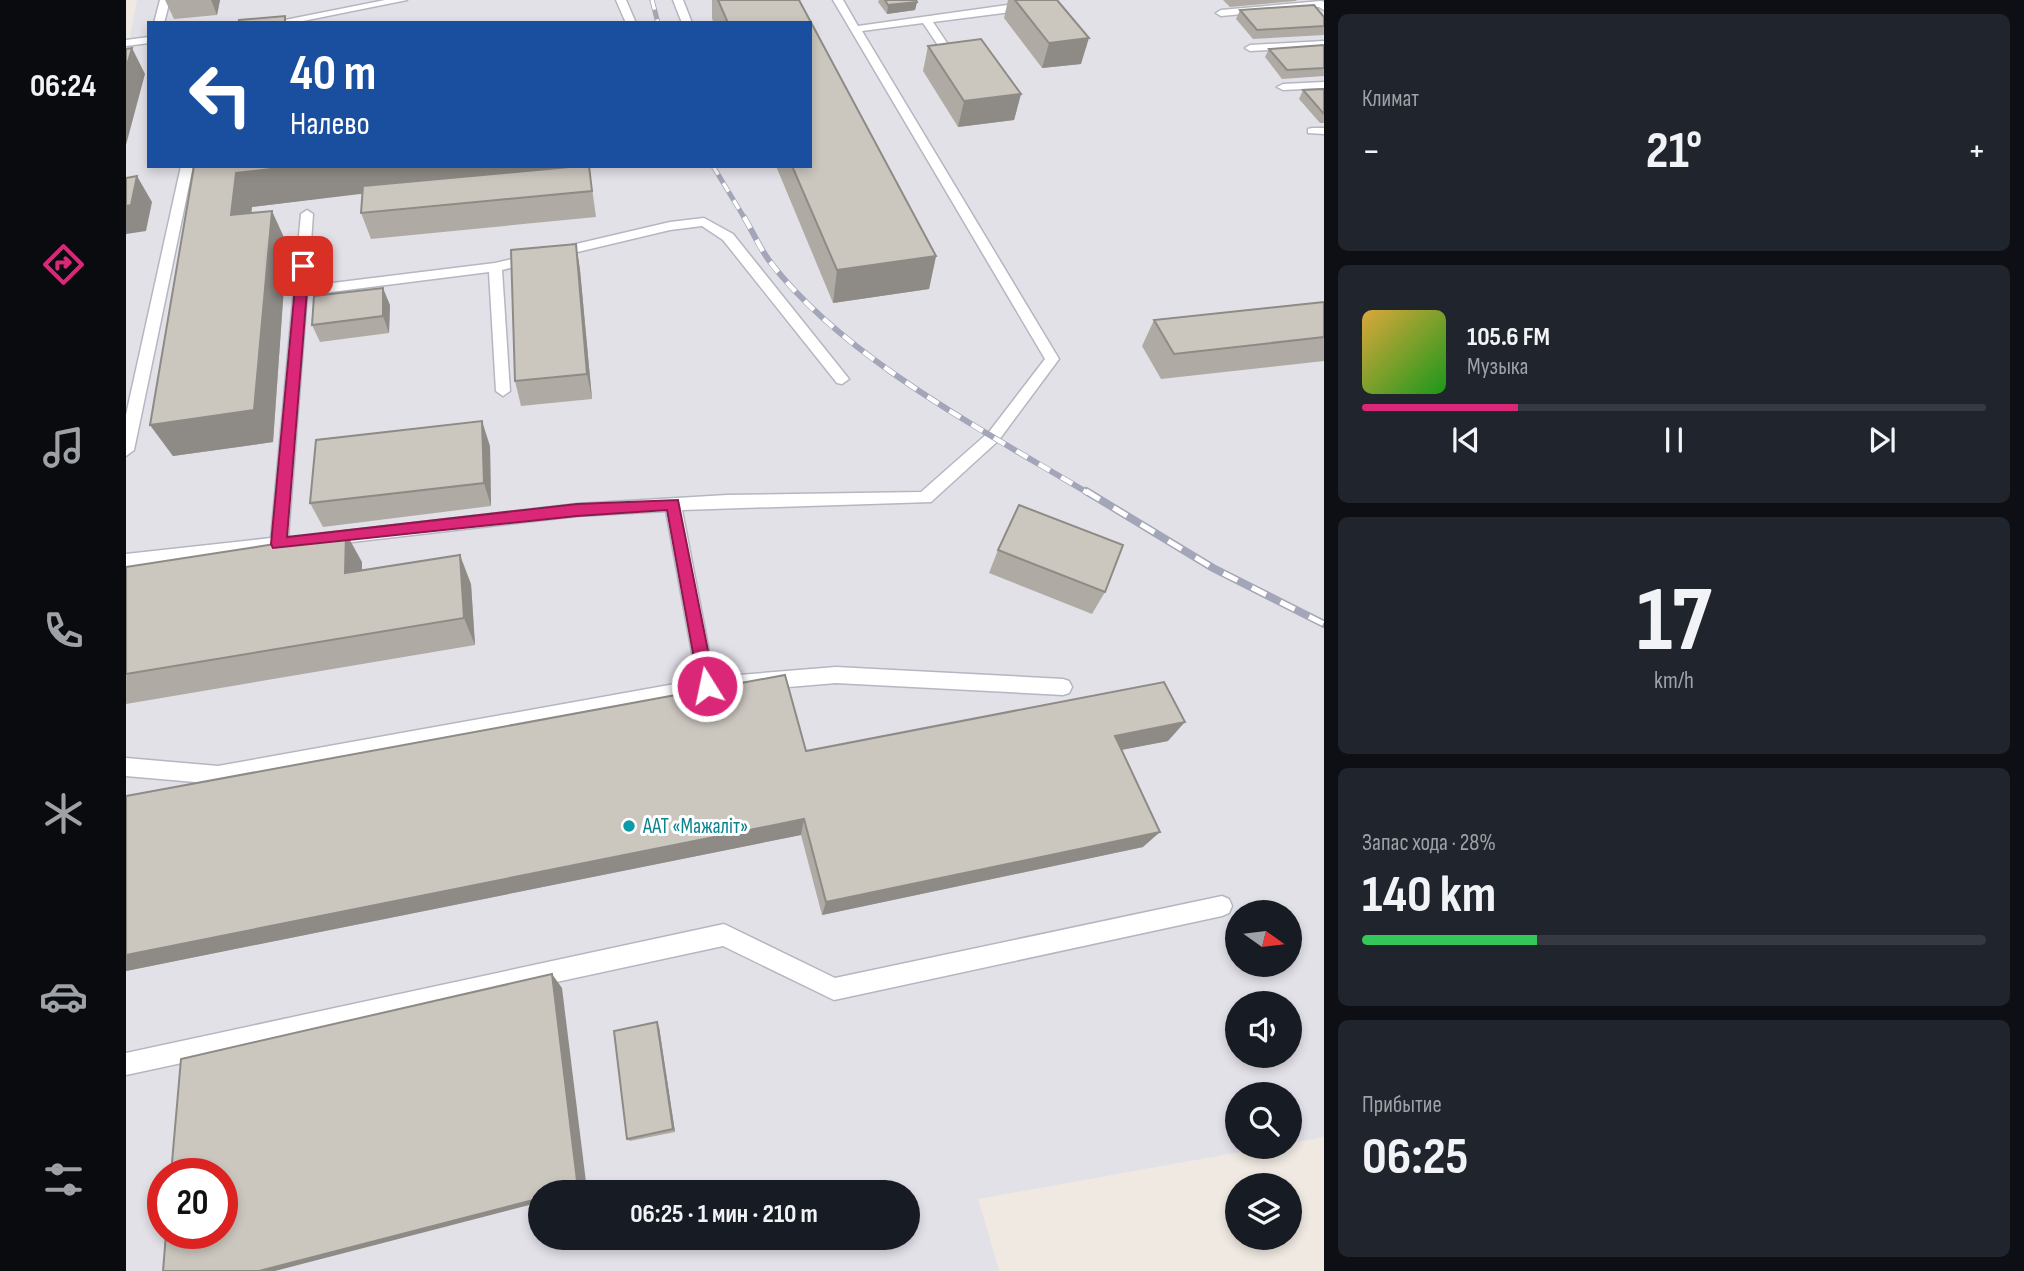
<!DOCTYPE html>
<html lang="ru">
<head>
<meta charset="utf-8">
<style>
	body { margin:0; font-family:"Sofia Sans Condensed",sans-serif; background:#20242c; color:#f1f3f6; height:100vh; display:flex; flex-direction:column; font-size:26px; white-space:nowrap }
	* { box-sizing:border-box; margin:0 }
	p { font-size:23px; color:#9ea1a6 }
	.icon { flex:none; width:38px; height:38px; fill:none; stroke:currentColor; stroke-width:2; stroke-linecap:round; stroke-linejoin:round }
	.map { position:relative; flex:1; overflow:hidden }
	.drawer { display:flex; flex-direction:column; gap:14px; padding:14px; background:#0d0f14; width:700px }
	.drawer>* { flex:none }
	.top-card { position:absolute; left:21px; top:21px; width:665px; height:147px; border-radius:0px; box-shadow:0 4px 10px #0003; background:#1a4fa0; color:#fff; overflow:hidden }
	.needle { width:46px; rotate:104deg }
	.buttons { position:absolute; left:1099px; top:900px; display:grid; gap:14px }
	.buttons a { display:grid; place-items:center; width:77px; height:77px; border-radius:50%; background:#171b24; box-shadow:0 4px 10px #0003; font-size:35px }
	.speed { position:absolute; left:21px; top:1158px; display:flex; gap:14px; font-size:35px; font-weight:700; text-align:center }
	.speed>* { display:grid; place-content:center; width:91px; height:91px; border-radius:50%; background:#171b24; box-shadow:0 4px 10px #0003; line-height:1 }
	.speed .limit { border:10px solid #d22; background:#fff; color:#111 }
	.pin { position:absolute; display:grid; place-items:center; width:60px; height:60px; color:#fff; margin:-30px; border-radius:14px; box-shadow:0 4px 10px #0006 }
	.me { position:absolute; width:77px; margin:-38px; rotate:350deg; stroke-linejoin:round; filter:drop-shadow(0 0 5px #0008) }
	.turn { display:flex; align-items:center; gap:24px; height:147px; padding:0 28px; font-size:32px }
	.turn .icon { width:91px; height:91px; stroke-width:2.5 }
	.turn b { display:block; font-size:49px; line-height:60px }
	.big { font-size:52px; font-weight:700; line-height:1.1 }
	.drawer .card { flex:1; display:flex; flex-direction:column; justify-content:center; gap:10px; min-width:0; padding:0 24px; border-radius:10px; background:#20242c }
	.drawer .dial { align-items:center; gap:0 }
	.dial b { font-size:91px; line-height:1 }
	.song { display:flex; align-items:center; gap:21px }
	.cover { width:84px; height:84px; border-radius:10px; background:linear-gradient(135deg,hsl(40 70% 55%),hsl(120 70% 35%)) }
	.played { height:7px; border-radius:4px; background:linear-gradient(90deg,#db2777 25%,#363941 25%) }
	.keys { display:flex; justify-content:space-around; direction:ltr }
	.heat { display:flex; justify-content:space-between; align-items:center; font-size:38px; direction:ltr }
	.charge { height:10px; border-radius:5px; background:linear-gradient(90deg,#34c759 28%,#363941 0) }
	.trip { position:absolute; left:402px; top:1180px; width:392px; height:70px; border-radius:35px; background:#171b24; box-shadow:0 4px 10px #0003; font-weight:700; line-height:70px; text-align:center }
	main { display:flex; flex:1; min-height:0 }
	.dock { display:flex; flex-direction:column; width:126px; justify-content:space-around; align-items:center; background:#090b0e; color:#9ea1a6 }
	.dock .icon { width:49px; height:49px }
	.dock .current { color:#db2777 }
	.dock b { font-size:32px; color:#f1f3f6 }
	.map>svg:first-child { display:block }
</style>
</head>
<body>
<main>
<nav class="dock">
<b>06:24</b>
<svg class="icon current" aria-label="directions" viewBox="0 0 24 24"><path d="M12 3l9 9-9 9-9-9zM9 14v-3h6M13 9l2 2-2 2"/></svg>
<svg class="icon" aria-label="music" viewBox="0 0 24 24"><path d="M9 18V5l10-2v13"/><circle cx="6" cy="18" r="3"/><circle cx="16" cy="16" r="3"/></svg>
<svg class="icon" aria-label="phone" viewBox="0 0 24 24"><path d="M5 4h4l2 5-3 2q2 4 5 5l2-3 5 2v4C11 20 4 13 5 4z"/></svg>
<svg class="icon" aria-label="climate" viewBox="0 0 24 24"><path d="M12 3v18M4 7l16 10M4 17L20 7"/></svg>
<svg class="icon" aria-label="car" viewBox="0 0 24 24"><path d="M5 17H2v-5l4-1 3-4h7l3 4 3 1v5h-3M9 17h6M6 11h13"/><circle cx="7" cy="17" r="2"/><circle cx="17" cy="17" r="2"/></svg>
<svg class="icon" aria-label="filters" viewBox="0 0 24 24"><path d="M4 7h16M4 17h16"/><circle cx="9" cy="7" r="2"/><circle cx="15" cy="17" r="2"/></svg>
</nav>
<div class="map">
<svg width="1198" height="1271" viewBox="0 0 1198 1271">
	<rect width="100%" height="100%" fill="#efe9e1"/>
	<path fill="#e3e1e8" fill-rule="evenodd" d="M11 0H1198V1137L1164 1143V1094H1111V1146H1147L852 1199 873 1270 867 1271H0V57ZM23 23H684V166H23ZM1111 912H1164V964H1111ZM1111 1003H1164V1055H1111ZM37 1174H96V1234H37ZM415 1192H782V1237H415Z"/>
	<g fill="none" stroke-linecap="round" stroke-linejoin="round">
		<g stroke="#b4b7c1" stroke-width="3">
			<g id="lane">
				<path d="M34 0H44L38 23H28Z"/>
				<path d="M259 0H281L167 23H144Z"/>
				<path d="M490 0H500L510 23H500Z"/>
				<path d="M547 0H557L566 23H556Z"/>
				<path d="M707 0H717L732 26 916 0 885 12 807 22 831 58 826 61 822 60 797 23 736 31 933 359 873 440 805 502 556 510 588 677 710 667 937 679 943 681 946 687 943 693 937 695 710 683 581 694 92 784 0 776V758L92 766 571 680 540 511 451 516 200 545 194 544 192 539 194 534 451 504 601 495 795 492 863 432 919 359Z"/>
				<path d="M1195 1 1198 2V10L1193 7 1095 16 1090 13 1095 10Z"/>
				<path d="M23 37V43L0 46V40Z"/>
				<path d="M1198 41V47L1124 51 1119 48 1124 45Z"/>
				<path d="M1198 82V88L1157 90 1151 87 1157 84Z"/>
				<path d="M1186 128H1198V134L1182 133V129Z"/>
				<path d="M55 166H67L8 450 0 456V415Z"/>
				<path d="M181 210 187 214 182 286 369 263 544 222 578 218 607 234 723 379 716 384 711 383 597 240 576 226 544 230 376 270 384 391 377 396 370 391 363 272 181 295 162 538 166 543 164 548 0 568V554L145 538 175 214Z"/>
				<path d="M1096 896 1103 899 1106 906 1103 913 1096 916 708 1000 597 946 0 1075V1053L598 924 709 978Z"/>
			</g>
		</g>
		<use href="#lane" fill="#fff" fill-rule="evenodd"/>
		<g stroke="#a3a6b8" stroke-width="5">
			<g id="rail-far2">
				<path d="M526 0 532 23"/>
				<path d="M587 166 619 219"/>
			</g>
		</g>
		<g stroke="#a3a6b8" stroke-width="6">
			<path id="rail-far1" d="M618 217C627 232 634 249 645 263 718 358 860 432 962 493"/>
		</g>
		<g stroke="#a3a6b8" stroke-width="8">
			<path id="rail" d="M960 491 1087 568 1198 624"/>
		</g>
		<use href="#rail-far2" stroke="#fff" stroke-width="3.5" stroke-dasharray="10" stroke-linecap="butt"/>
		<use href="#rail-far1" stroke="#fff" stroke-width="4.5" stroke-dasharray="13" stroke-linecap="butt"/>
		<use href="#rail" stroke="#fff" stroke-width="5" stroke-dasharray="16" stroke-linecap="butt"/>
	</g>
	<g fill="#afaba4">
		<path d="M39 0H94L91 15 48 19Z"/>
		<path d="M586 0H673L810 256 803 289 707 303 650 166H684V23H588L586 19Z"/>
		<path d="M753 0H790L791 2 789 10 761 14 752 2Z"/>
		<path d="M882 0H931L955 64 916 68 878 18Z"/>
		<path d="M1097 0H1171L1170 1 1104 7Z"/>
		<path d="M1114 10 1198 17V35L1127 39 1110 19Z"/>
		<path d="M1198 45V76L1156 79 1139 57 1143 49Z"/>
		<path d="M802 46 895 94 888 120 832 127 797 71Z"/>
		<path d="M1198 89V123H1194L1173 99 1177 90Z"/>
		<path d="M68 166H463L470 217 245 239 235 213 237 193 126 207 125 213 161 244 147 442 47 456 24 425Z"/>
		<path d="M450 244 454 270 466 399 395 406 389 381Z"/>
		<path d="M1198 302V361L1035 379 1016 346 1028 320Z"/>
		<path d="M264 305 263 333 194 342 186 325Z"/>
		<path d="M364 446 365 506 197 527 184 503Z"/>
		<path d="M872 550 979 592 966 614 863 573Z"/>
		<path d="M236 562V570L345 584 349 645 0 704V567Z"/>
		<path d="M1042 741 995 750 1017 847 696 915 675 835 0 971V796L680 751Z"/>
		<path d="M533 1027 549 1132 504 1141 501 1139Z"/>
	</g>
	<g fill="#8e8b86">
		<path d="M85 0H94L91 15Z"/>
		<path d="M791 2 789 10 761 14 762 5Z"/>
		<path d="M963 38 955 64 916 68 923 43Z"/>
		<path d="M6 48 19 74 0 145V69Z"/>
		<path d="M895 94 888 120 832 127 838 101Z"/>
		<path d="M171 166H426V171L126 207 121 249 105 215 110 173Z"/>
		<path d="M11 176 26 202 20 231 0 234V206Z"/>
		<path d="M146 211 161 244 147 442 47 456 24 425Z"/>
		<path d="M450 244 454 270 466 399 461 374Z"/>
		<path d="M810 256 803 289 707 303 711 270Z"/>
		<path d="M257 288 264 305 263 333 257 316Z"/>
		<path d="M356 421 364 446 365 506 358 483Z"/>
		<path d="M220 533 236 562V601L219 573Z"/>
		<path d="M334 555 345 584 349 645 338 618Z"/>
		<path d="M1059 722 1042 741 974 754 989 736Z"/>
		<path d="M678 819 675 835 0 971V955Z"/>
		<path d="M1034 832 1017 847 696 915 700 902Z"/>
		<path d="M426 974 436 988 461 1190 456 1192H440Z"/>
		<path d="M531 1022 533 1027 549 1132 547 1129Z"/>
		<path d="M415 1198V1202L149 1271H133Z"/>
	</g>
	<g fill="#cbc7bf" stroke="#8e8b86" stroke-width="2">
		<path d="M592 0H673L810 256 711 270 666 166H684V23H602Z"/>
		<path d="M759 0H790L791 2 762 5Z"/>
		<path d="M889 0H931L963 38 923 43Z"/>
		<path d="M1188 5 1198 17V26L1131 30 1114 10Z"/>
		<path d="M159 16V23H112L113 20Z"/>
		<path d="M855 39 895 94 838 101 802 46Z"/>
		<path d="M1198 45V68L1161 70 1143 49Z"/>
		<path d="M6 48 0 69V49Z"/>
		<path d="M1198 89V114L1177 90Z"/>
		<path d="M68 166H171L110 173 105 215 146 211 128 410 24 425Z"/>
		<path d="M454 166H463L466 191 235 213 237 186Z"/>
		<path d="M11 176 5 205 0 206V178Z"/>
		<path d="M450 244 461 374 389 381 385 250Z"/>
		<path d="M257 288V316L186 325 188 296Z"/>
		<path d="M1198 302V337L1048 354 1028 320Z"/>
		<path d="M356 421 358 483 184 503 190 440Z"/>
		<path d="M893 505 997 545 979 592 872 550Z"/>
		<path d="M220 533 219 573 334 555 338 618 0 674V567Z"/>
		<path d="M659 675 680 751 1038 682 1059 722 989 736 1034 832 700 902 678 819 0 955V796Z"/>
		<path d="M426 974 452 1189 440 1192H415V1198L133 1271H37L40 1234H96V1174H45L55 1059Z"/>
		<path d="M531 1022 547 1129 501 1139 488 1031Z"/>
	</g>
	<path fill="#db2777" stroke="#8e194d" stroke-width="2" d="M177 262 183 266 161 537 451 504 552 500 589 686 587 691H575L573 686 541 510 451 516 147 548 145 544 171 266Z"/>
	<circle fill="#0f9aa8" stroke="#fff" stroke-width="2.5" cx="503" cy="826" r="7"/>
	<g text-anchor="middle" stroke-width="6" stroke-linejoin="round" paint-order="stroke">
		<g font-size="21" fill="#0d838f" stroke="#fff" text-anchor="start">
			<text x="517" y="833">ААТ «Мажаліт»</text>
		</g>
	</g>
</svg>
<div class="buttons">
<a><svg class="needle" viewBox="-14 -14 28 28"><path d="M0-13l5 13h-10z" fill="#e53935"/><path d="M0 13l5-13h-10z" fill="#9ea1a6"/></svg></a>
<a><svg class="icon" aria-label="sound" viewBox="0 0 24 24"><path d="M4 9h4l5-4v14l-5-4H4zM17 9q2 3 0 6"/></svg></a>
<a><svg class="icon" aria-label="search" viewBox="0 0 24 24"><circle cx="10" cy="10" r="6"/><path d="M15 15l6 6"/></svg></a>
<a><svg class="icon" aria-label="layers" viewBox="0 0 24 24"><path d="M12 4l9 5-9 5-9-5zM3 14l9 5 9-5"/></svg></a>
</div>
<div class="speed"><div class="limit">20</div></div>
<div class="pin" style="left:177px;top:266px;background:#d93025"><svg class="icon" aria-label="arrive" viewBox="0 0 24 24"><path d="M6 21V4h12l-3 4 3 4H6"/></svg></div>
<svg class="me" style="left:581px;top:686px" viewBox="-20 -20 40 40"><circle r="17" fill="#db2777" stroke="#fff" stroke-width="3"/><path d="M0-11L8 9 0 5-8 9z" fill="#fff"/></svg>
<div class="trip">06:25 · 1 мин · 210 m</div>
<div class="top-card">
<div class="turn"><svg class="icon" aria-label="left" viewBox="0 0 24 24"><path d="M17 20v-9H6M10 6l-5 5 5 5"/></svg><div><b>40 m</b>Налево</div></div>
</div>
</div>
<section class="drawer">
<div class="card"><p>Климат</p>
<div class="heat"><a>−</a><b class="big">21°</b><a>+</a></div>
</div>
<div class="card">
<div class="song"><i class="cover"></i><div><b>105.6 FM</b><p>Музыка</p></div></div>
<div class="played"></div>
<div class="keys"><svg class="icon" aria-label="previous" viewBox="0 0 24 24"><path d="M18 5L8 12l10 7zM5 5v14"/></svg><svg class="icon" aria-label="pause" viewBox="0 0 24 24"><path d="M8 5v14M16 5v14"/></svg><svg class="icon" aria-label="next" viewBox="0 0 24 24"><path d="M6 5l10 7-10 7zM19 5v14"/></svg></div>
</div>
<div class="card dial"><b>17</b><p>km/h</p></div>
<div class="card"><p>Запас хода · 28%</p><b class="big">140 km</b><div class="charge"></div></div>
<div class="card"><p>Прибытие</p><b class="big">06:25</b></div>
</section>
</main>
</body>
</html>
